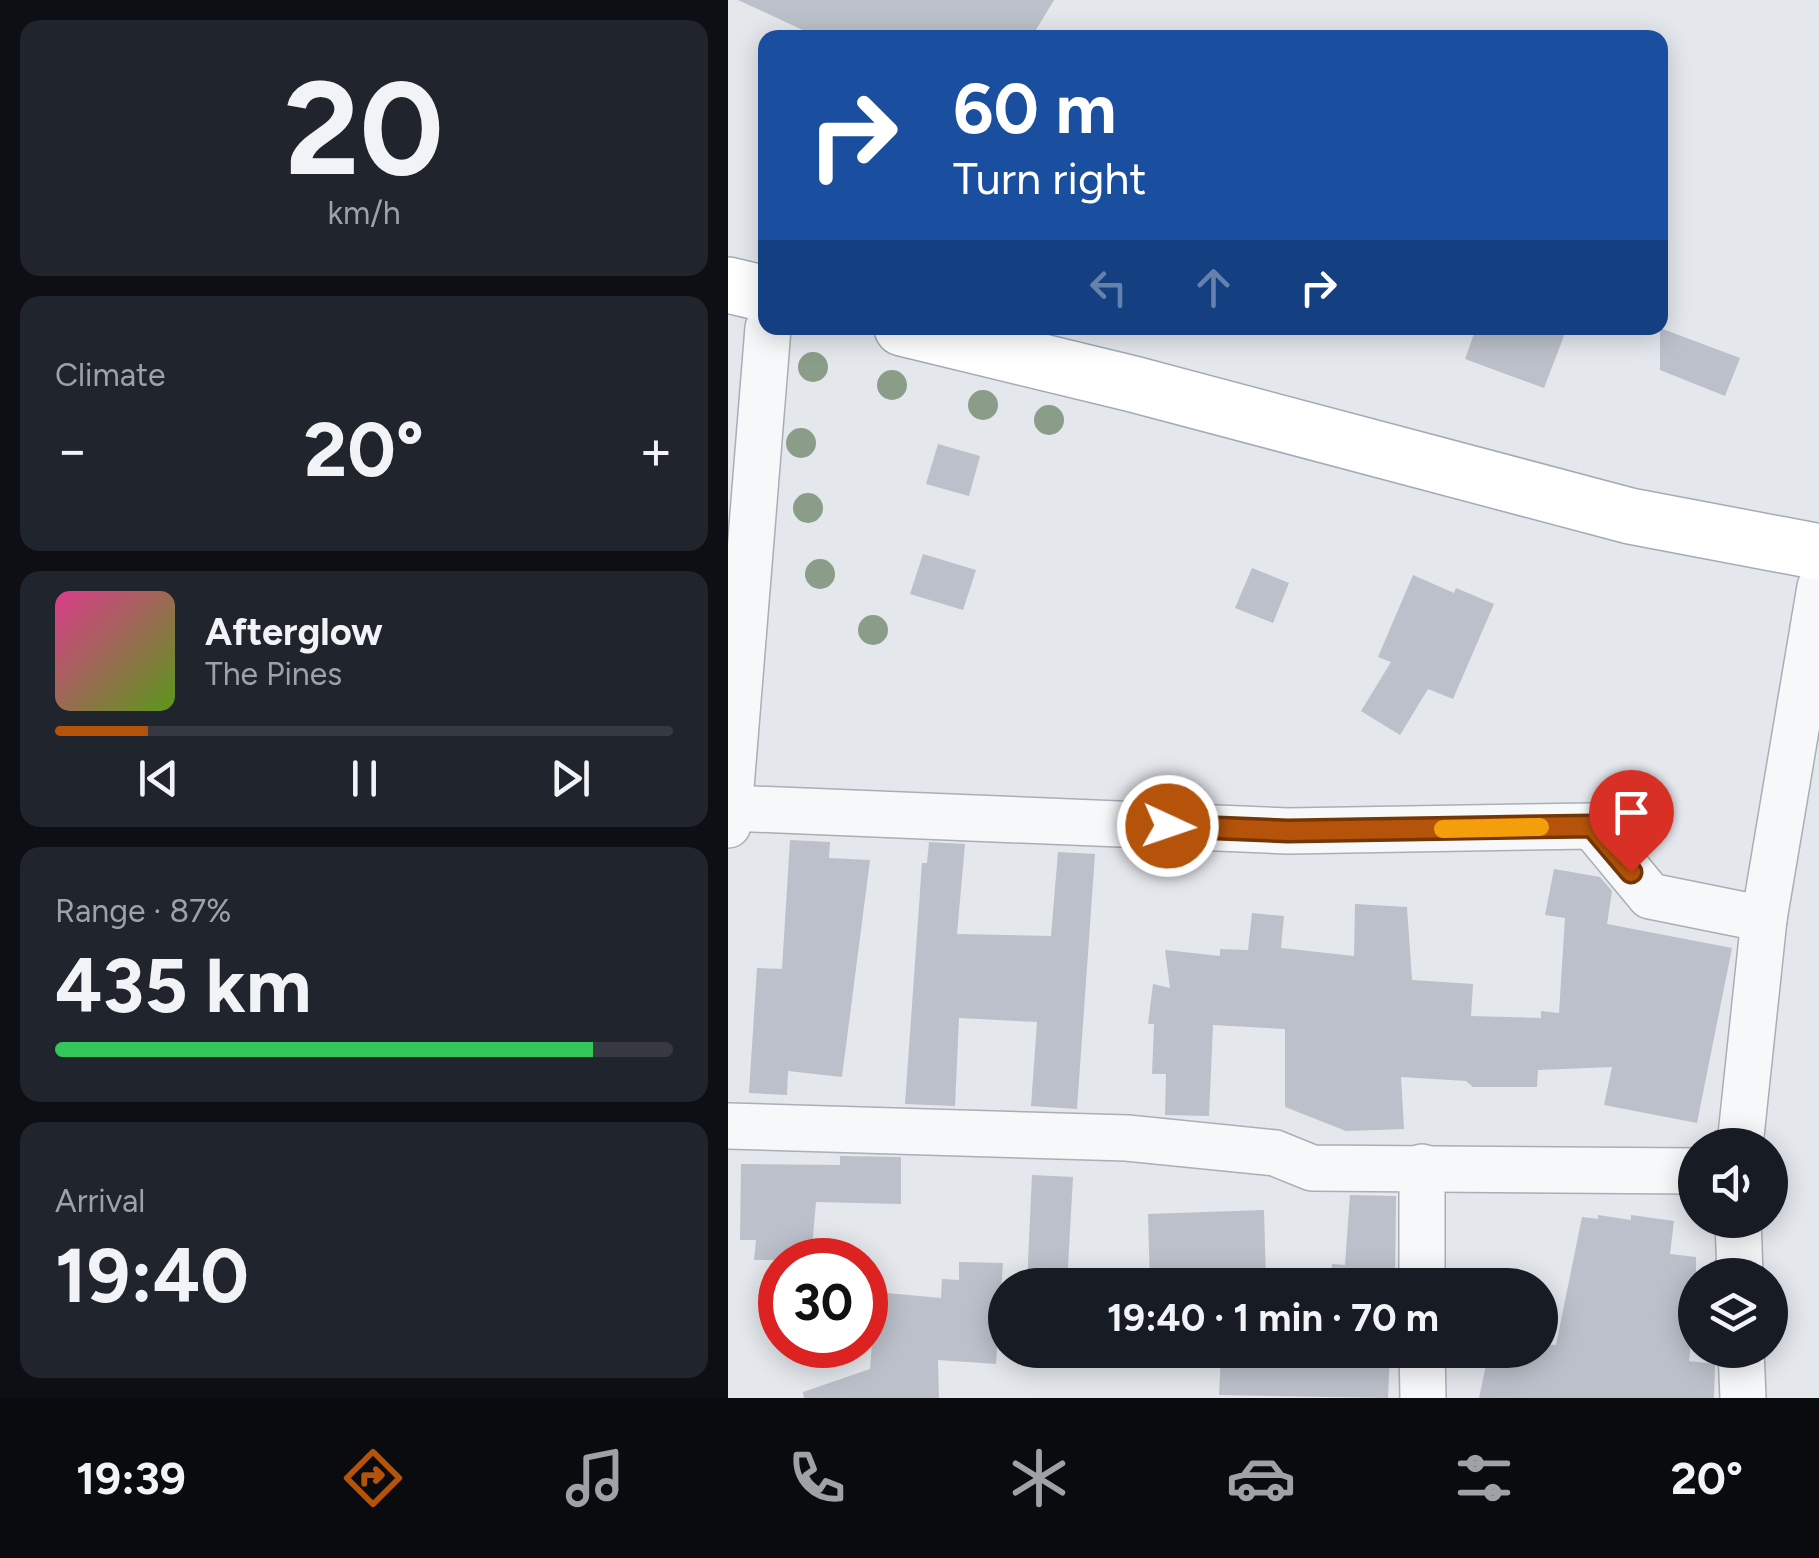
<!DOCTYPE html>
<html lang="en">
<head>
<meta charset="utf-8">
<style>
	body { margin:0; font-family:Figtree,sans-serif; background:#20242c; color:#f1f3f6; height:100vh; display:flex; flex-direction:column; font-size:38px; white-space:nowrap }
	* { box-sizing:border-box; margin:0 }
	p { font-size:32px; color:#9ea1a6 }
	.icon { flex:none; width:55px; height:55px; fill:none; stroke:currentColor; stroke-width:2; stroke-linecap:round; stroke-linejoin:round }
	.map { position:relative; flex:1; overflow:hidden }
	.drawer { display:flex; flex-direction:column; gap:20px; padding:20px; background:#0d0f14; width:728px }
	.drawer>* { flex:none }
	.top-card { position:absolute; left:30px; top:30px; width:910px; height:305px; border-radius:20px; box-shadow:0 5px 25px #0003; background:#1a4fa0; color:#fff; overflow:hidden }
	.tools { position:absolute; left:950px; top:1128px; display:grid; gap:20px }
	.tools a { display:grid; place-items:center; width:110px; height:110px; border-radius:50%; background:#171b24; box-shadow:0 5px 25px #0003; font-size:50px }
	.speed { position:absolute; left:30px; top:1238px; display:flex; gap:20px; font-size:50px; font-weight:700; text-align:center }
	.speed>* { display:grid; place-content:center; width:130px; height:130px; border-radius:50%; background:#171b24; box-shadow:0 5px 25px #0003; line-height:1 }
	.speed .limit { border:15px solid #d22; background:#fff; color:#111 }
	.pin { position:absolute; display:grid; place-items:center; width:85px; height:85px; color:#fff; margin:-102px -42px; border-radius:50% 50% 50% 0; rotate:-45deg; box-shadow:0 0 10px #0007 }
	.pin .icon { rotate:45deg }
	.me { position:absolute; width:110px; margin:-55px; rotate:93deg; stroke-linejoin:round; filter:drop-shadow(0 0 8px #0008) }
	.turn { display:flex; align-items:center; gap:35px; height:210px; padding:0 30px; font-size:45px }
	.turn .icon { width:130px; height:130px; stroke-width:2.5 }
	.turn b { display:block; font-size:70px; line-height:85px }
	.lanes { display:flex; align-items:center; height:95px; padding:0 30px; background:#0003; justify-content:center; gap:50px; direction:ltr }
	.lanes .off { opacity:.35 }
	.big { font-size:75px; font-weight:700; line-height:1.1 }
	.drawer .widget { flex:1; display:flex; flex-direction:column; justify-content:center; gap:15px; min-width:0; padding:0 35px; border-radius:20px; background:#20242c }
	.drawer .dial { align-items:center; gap:0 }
	.dial b { font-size:130px; line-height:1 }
	.song { display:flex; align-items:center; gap:30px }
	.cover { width:120px; height:120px; border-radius:15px; background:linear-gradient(135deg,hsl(330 70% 55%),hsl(90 70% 35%)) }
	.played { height:10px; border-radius:5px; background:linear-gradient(90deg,#b45309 15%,#363941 15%) }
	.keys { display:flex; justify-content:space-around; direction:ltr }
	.heat { display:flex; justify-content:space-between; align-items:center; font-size:55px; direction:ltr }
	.charge { height:15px; border-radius:8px; background:linear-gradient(90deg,#34c759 87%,#363941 0) }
	.trip { position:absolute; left:260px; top:1268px; width:570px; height:100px; border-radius:50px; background:#171b24; box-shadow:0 5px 25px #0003; font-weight:700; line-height:100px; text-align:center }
	.tab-bar { display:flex; height:160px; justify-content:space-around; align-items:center; background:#090b0e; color:#9ea1a6 }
	.tab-bar .icon { width:70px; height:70px }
	.tab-bar .current { color:#b45309 }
	.tab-bar b { font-size:45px; color:#f1f3f6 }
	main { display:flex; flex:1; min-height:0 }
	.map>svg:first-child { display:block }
</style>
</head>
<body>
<main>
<section class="drawer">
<div class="widget dial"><b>20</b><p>km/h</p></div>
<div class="widget"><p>Climate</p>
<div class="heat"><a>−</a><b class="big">20°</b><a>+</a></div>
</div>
<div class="widget">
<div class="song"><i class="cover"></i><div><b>Afterglow</b><p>The Pines</p></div></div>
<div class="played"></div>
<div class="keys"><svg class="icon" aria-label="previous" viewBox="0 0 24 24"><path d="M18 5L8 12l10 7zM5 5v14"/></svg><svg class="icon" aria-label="pause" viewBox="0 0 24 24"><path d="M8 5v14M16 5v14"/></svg><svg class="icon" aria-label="next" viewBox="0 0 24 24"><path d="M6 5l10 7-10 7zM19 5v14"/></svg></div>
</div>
<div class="widget"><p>Range · 87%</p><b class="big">435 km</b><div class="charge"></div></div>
<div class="widget"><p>Arrival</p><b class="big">19:40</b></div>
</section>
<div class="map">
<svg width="1092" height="1398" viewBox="0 0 1092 1398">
	<rect width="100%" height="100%" fill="#e4e7ec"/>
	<g fill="#bbc0ca">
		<path d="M10 0H326L303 38H92Z"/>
		<path d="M748 328H839L816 388 737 359Z"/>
		<path d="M932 328 1012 358 997 396 932 370Z"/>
		<path d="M210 444 252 456 241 496 198 484Z"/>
		<path d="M195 554 248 570 235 610 182 594Z"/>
		<path d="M524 568 561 583 545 623 507 608Z"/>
		<path d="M685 575 726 593 728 588 766 604 725 699 700 689 672 735 633 711 663 662 650 657Z"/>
		<path d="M62 840 102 842 101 858 142 860 114 1077 60 1071 59 1095 21 1093 29 968 54 969Z"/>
		<path d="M201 842 237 844 229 934 323 936 330 852 367 854 349 1109 303 1106 309 1022 231 1018 227 1106 177 1104 194 863H199Z"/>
		<path d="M826 869 872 877 884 891 879 924 1004 948 969 1123 876 1105 884 1067 810 1070 809 1087H745L738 1081 673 1077 676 1129 618 1131 557 1107V1029L485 1025 481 1116 437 1115 438 1074H424L426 1024H420L425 984 442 988 437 950 492 956V949L520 950 524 913 556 916 553 948 626 956 627 904 679 907 684 980 745 984 743 1016 813 1018V1011L831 1013 837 918 817 915Z"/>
		<path d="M112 1156 173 1157V1204L88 1202 83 1260H26L28 1240H12L13 1164 112 1165Z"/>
		<path d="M304 1175 345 1177 339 1285H299Z"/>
		<path d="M622 1195 668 1196 667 1285H602L604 1264 617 1265Z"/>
		<path d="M536 1210 538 1283 585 1285H422L420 1214Z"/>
		<path d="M870 1215 903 1220V1215L946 1221 942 1254 968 1257V1299L961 1361 987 1364 986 1398H751L761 1350H812V1344L828 1345 854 1217 870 1219Z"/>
		<path d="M231 1262 275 1263 268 1364 210 1360 211 1398H76L75 1392 142 1369 148 1292 213 1298 214 1279 231 1280Z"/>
		<path d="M409 1350H662L660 1398 491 1395 493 1356Z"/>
	</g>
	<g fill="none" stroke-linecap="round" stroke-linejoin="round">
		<g stroke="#a9aeb7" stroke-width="48">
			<g id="street">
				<path d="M2 808 560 831 864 826 922 896 1036 919"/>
				<path d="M0 825 40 328"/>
				<path d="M0 1126 399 1138 547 1153 584 1168 968 1171"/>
				<path d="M1012 1145 1036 919 1092 587"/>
				<path d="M694 1167V1285"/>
				<path d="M1010 1220 1012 1275"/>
				<path d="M694 1350 695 1398"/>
				<path d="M1013 1350 1015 1398"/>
			</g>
		</g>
		<g stroke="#a3abb8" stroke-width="58">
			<g id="primary">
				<path d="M0 285 38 294"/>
				<path d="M174 328 405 384 902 516 1092 552"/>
			</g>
		</g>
		<use href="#street" stroke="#f7f8fa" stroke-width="45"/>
		<use href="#primary" stroke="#fff" stroke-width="55"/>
	</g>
	<g fill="#899d89">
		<circle cx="85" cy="367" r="15"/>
		<circle cx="164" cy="385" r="15"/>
		<circle cx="255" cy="405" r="15"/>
		<circle cx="321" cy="420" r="15"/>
		<circle cx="73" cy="443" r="15"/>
		<circle cx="80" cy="508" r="15"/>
		<circle cx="92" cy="574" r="15"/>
		<circle cx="145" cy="630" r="15"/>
	</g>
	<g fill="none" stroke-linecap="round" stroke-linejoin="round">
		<g stroke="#753606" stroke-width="25">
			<path id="route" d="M440 826 560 831 864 826 903 872"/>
		</g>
		<use href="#route" stroke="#b45309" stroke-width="18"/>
		<path stroke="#f59e0b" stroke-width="18" d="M715 829 812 827"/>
	</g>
</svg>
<div class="tools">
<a><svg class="icon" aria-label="sound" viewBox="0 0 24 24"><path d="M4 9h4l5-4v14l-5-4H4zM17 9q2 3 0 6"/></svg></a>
<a><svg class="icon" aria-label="layers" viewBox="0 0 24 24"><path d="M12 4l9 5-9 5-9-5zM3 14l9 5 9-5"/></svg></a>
</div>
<div class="speed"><div class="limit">30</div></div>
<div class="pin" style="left:903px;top:872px;background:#d93025"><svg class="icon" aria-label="arrive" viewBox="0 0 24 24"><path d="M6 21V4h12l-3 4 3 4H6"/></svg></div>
<svg class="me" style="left:440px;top:826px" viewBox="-20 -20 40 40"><circle r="17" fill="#b45309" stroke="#fff" stroke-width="3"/><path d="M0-11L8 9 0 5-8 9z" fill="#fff"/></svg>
<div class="trip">19:40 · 1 min · 70 m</div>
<div class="top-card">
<div class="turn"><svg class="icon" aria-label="right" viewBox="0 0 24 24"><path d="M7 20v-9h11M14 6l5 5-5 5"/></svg><div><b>60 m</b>Turn right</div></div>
<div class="lanes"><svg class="icon off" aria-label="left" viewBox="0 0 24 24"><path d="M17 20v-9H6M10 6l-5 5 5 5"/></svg><svg class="icon off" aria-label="ahead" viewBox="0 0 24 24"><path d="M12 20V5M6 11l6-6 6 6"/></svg><svg class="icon" aria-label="right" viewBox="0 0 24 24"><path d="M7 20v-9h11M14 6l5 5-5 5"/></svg></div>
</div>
</div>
</main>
<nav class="tab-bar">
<b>19:39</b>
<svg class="icon current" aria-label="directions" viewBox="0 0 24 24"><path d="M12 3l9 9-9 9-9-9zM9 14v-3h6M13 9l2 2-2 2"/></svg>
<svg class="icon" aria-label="music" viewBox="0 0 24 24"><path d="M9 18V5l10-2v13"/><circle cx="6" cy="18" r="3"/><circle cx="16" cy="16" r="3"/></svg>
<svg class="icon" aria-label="phone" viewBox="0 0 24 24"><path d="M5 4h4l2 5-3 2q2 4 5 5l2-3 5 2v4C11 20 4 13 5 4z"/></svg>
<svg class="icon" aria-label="climate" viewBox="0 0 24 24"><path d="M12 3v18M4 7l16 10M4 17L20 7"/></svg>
<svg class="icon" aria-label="car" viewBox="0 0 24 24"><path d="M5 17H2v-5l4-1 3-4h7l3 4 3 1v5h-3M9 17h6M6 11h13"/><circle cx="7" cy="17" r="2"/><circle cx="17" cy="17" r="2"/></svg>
<svg class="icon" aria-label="filters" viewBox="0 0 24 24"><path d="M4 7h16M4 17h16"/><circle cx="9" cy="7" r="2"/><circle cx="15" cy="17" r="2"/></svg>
<b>20°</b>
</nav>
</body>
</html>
